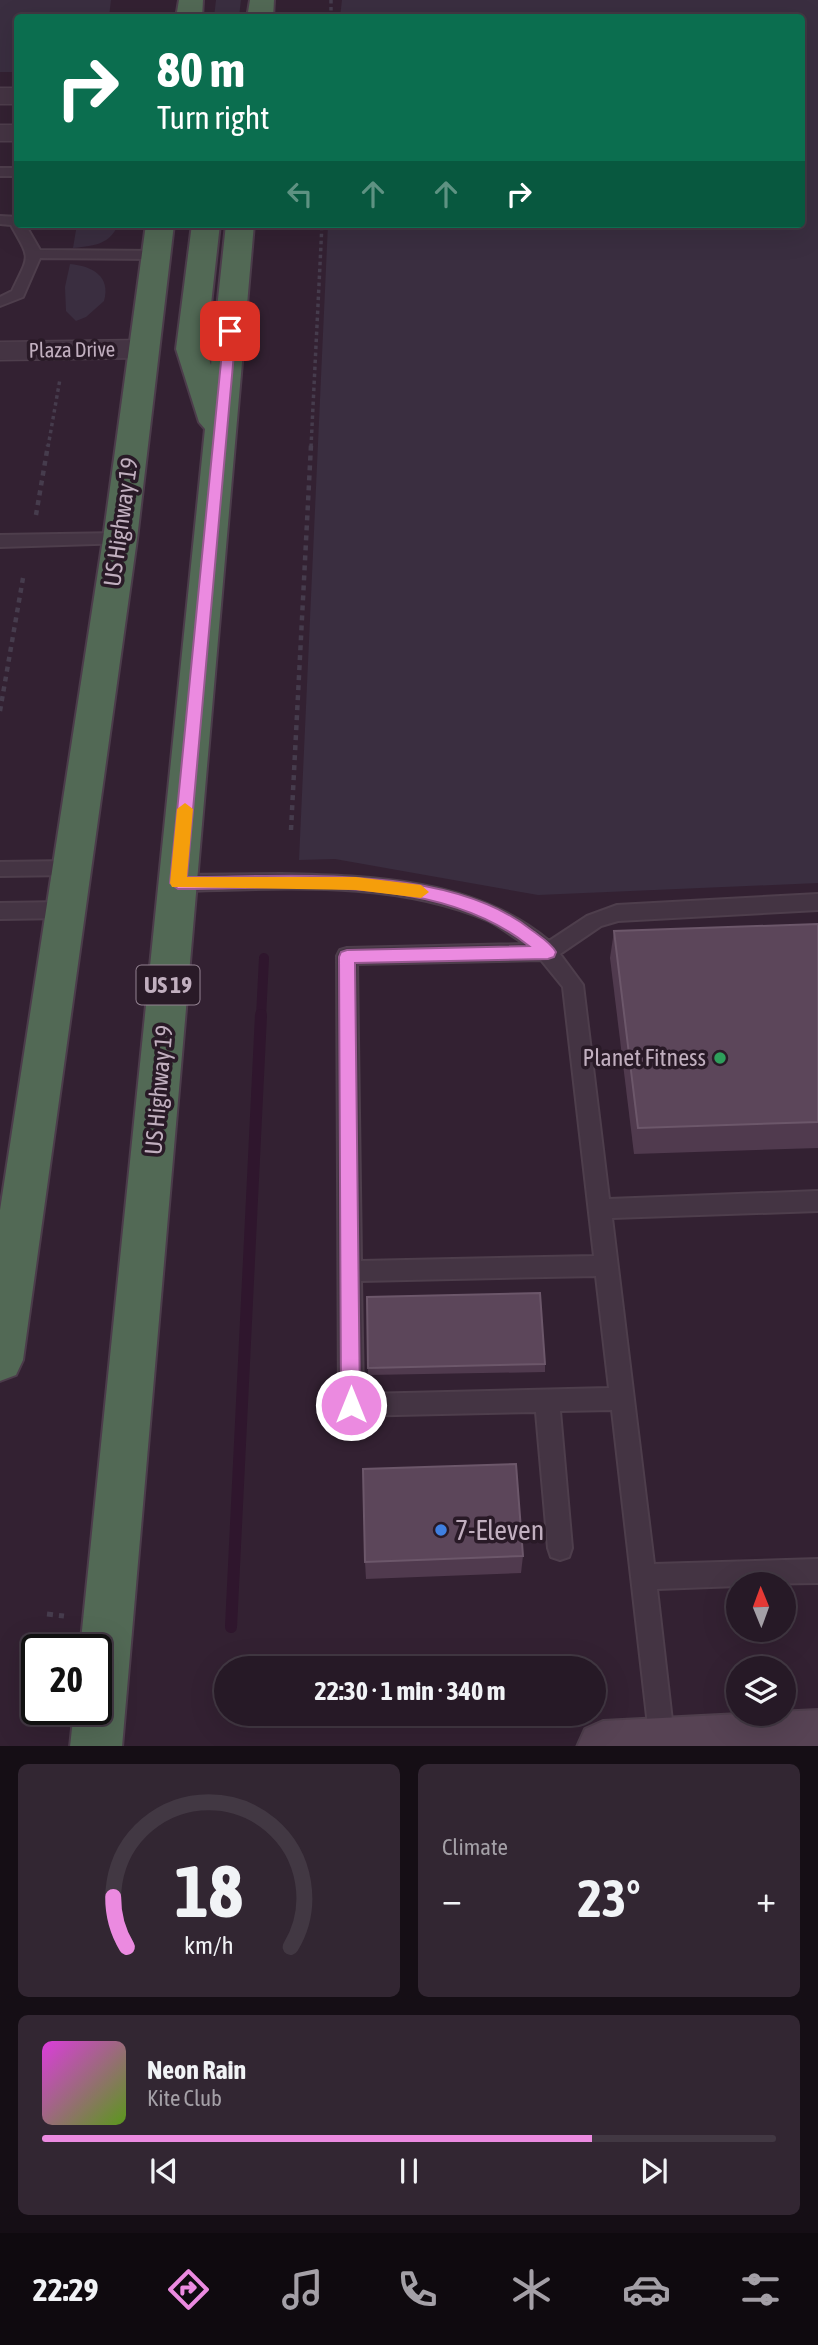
<!DOCTYPE html>
<html lang="en">
<head>
<meta charset="utf-8">
<style>
	body { margin:0; font-family:"Asap Condensed",sans-serif; background:#322632; color:#f1f3f6; height:100vh; display:flex; flex-direction:column; font-size:26px; white-space:nowrap }
	* { box-sizing:border-box; margin:0 }
	p { font-size:23px; color:#a4a0a7 }
	.icon { flex:none; width:38px; height:38px; fill:none; stroke:currentColor; stroke-width:2; stroke-linecap:round; stroke-linejoin:round }
	.map { position:relative; height:1746px; overflow:hidden }
	.drawer { display:flex; flex-direction:column; gap:18px; padding:18px; background:#150e15; flex:1 }
	.drawer>* { flex:none }
	.banner { position:absolute; left:14px; top:14px; width:791px; height:214px; border-radius:7px; box-shadow:0 7px 28px #0002,0 0 0 2px #423843; background:#0b6e4f; color:#fff; overflow:hidden }
	.needle { width:46px; rotate:359deg }
	.buttons { position:absolute; left:726px; top:1572px; display:grid; gap:14px }
	.buttons a { display:grid; place-items:center; width:70px; height:70px; border-radius:50%; background:#261926; box-shadow:0 7px 28px #0002,0 0 0 2px #423843; font-size:35px }
	.speed { position:absolute; left:21px; top:1634px; display:flex; gap:14px; font-size:35px; font-weight:700; text-align:center }
	.speed>* { display:grid; place-content:center; width:91px; height:91px; border-radius:50%; background:#261926; box-shadow:0 7px 28px #0002,0 0 0 2px #423843; line-height:1 }
	.speed .limit { border:4px solid #111; border-radius:10px; background:#fff; color:#111 }
	.pin { position:absolute; display:grid; place-items:center; width:60px; height:60px; color:#fff; margin:-30px; border-radius:14px; box-shadow:0 4px 10px #0006 }
	.me { position:absolute; width:77px; margin:-38px; rotate:0deg; stroke-linejoin:round; filter:drop-shadow(0 0 5px #0008) }
	.turn { display:flex; align-items:center; gap:24px; height:147px; padding:0 28px; font-size:32px }
	.turn .icon { width:91px; height:91px; stroke-width:2.5 }
	.turn b { display:block; font-size:49px; line-height:60px }
	.lanes { display:flex; align-items:center; height:66px; padding:0 28px; background:#0003; justify-content:center; gap:35px; direction:ltr }
	.lanes .off { opacity:.35 }
	.big { font-size:52px; font-weight:700; line-height:1.1 }
	.drawer .tile { flex:1; display:flex; flex-direction:column; justify-content:center; gap:10px; min-width:0; padding:0 24px; border-radius:10px; background:#322632 }
	.drawer .dial { align-items:center; gap:0 }
	.dial svg { height:182px; overflow:visible; fill:none; stroke:#423843; stroke-width:7; stroke-linecap:round; text-anchor:middle }
	.dial text { fill:#f1f3f6; stroke:none }
	.song { display:flex; align-items:center; gap:21px }
	.cover { width:84px; height:84px; border-radius:10px; background:linear-gradient(135deg,hsl(300 70% 55%),hsl(90 70% 35%)) }
	.played { height:7px; border-radius:4px; background:linear-gradient(90deg,#eb8ae0 75%,#423843 75%) }
	.keys { display:flex; justify-content:space-around; direction:ltr }
	.heat { display:flex; justify-content:space-between; align-items:center; font-size:38px; direction:ltr }
	.drawer .tiles { flex:1; display:grid; gap:18px; grid-template-columns:1fr 1fr }
	.tile:last-child { grid-column:span 2 }
	.trip { position:absolute; left:214px; top:1656px; width:392px; height:70px; border-radius:35px; background:#261926; box-shadow:0 7px 28px #0002,0 0 0 2px #423843; font-weight:700; line-height:70px; text-align:center }
	.menu { display:flex; height:112px; justify-content:space-around; align-items:center; background:#0f0a0f; color:#a4a0a7 }
	.menu .icon { width:49px; height:49px }
	.menu .selected { color:#eb8ae0 }
	.menu b { font-size:32px; color:#f1f3f6 }
	.map>svg:first-child { display:block }
</style>
</head>
<body>
<div class="map">
<svg width="818" height="1747" viewBox="0 0 818 1747">
	<rect width="100%" height="100%" fill="#332132"/>
	<g fill="#3a2e40">
		<path d="M0 0H111L109 17 18 18 17 72H0Z"/>
		<path d="M216 0H241L239 17H214Z"/>
		<path d="M342 0H818V883L538 895 335 859 299 860 328 224H802V18L340 17Z"/>
		<path d="M77 224H118C111 245 92 246 73 248Z"/>
		<path d="M70 264C92 266 111 276 104 301L86 317 76 321 66 311 65 287Z"/>
	</g>
	<g fill="none" stroke-linecap="round" stroke-linejoin="round">
		<path stroke="#2f162d" stroke-width="10" d="M261 1017 264 958"/>
		<path stroke="#2f162d" stroke-width="12" d="M231 1627 261 1015"/>
		<g stroke="#4e3e4c" stroke-width="4">
			<g id="lane">
				<rect x="0" y="168" width="18" height="8"/>
				<path d="M0 216 18 217V224H25L40 250 156 251 163 255 156 259 40 258 23 297 0 306V297L12 291C30 253 31 261 11 225L0 224Z"/>
				<path d="M120 533 128 539 126 543 0 547V535Z"/>
				<path d="M70 861 77 863 80 868 77 873 70 875 0 876V862Z"/>
				<path d="M281 874C373 876 475 879 549 941L587 916 617 905 818 894V910L618 921 601 926 560 954 583 985 609 1199 818 1191V1211L612 1218 654 1564 818 1559V1583L738 1584V1586L657 1589 675 1747H651L650 1743 612 1410 560 1411 572 1548 569 1557 560 1560 551 1557 548 1548 536 1412 351 1416 343 1413 339 1405 337 956 340 950 347 948 525 944C513 937 501 927 489 921 392 879 281 889 178 891L171 888 168 883 171 878 178 875ZM541 960 563 987 594 1256 361 1261 357 964ZM596 1276 609 1388 363 1394 361 1281Z"/>
				<path d="M65 902 72 905 75 910 72 915 65 918 0 919V903Z"/>
			</g>
		</g>
		<g stroke="#4e3e4c" stroke-width="3">
			<g id="street">
				<rect x="0" y="88" width="18" height="16"/>
				<rect x="0" y="125" width="18" height="16"/>
				<path d="M144 340 154 343 158 349 154 355 144 358 0 360V342Z"/>
			</g>
		</g>
		<g stroke="#4e3e4c" stroke-width="4">
			<path id="secondary" d="M818 1710V1747H577L585 1729 603 1721Z"/>
		</g>
		<g stroke="#4c3c4b" stroke-width="4">
			<g id="highway">
				<path d="M179 0H203L202 18H176Z"/>
				<path d="M250 0H274L273 18H247Z"/>
				<path d="M146 224H174L137 539 23 1360 16 1375 0 1381V1210L103 539Z"/>
				<path d="M192 224H220L206 349 211 365 226 224H254L122 1747H70L74 1710H96V1650H80L205 429 199 422 176 349Z"/>
			</g>
		</g>
		<g stroke="#463c4d" stroke-width="3.5" stroke-dasharray="3.5 3.5" stroke-linecap="butt">
			<path d="M331 0V18"/>
			<path d="M48 447 60 379"/>
			<path d="M311 447 322 224"/>
		</g>
		<g stroke="#463c4d" stroke-width="4.5" stroke-dasharray="5 5" stroke-linecap="butt">
			<path d="M36 515 48 445"/>
			<path d="M0 711 23 578"/>
			<path d="M291 830 311 445"/>
		</g>
		<path stroke="#463c4d" stroke-width="5" stroke-dasharray="6 6" stroke-linecap="butt" d="M47 1614 64 1616"/>
		<use href="#lane" fill="#443443" fill-rule="evenodd"/>
		<use href="#street" fill="#443443" fill-rule="evenodd"/>
		<use href="#secondary" fill="#574354" fill-rule="evenodd"/>
		<use href="#highway" fill="#526955" fill-rule="evenodd"/>
	</g>
	<g fill="#503a4e">
		<path d="M818 924V1148L634 1154 610 958 614 931Z"/>
		<path d="M367 1297 545 1364V1372L368 1375Z"/>
		<path d="M523 1556 521 1573 366 1579 365 1562Z"/>
	</g>
	<g fill="#5c465a" stroke="#6c576a" stroke-width="2">
		<path d="M818 924V1122L638 1128 614 931Z"/>
		<path d="M540 1293 545 1364 368 1368 367 1297Z"/>
		<path d="M516 1464 523 1556 365 1562 363 1469Z"/>
	</g>
	<path fill="#eb8ae0" stroke="#995a92" stroke-width="2" d="M230 327 236 331 187 877C290 877 448 863 533 931 541 937 551 943 556 952L554 957 548 959 355 963 360 1405 357 1412 351 1414 344 1412 341 1405 339 957 341 952 347 950 529 946C437 872 290 889 178 889L170 883 224 331Z"/>
	<path fill="#f59e0b" d="M185 803 193 809 187 877H356L421 885 429 892 421 898 356 890 172 887 170 883 177 809Z"/>
	<circle fill="#2e9e5b" stroke="#291a27" stroke-width="2.5" cx="720" cy="1058" r="7"/>
	<circle fill="#3f7fe0" stroke="#291a27" stroke-width="2.5" cx="441" cy="1530" r="7"/>
	<g text-anchor="middle" stroke-width="7" stroke-linejoin="round" paint-order="stroke">
		<g font-size="21" fill="#c1afbf" stroke="#291a27">
			<text transform="translate(72 350) rotate(-1)" y="7">Plaza Drive</text>
		</g>
		<rect fill="#291a27" stroke="#938291" stroke-width="2" x="136.5" y="965.5" width="63" height="39" rx="5"/>
		<g font-size="23" font-weight="bold" fill="#c1afbf">
			<text x="168" y="993">US 19</text>
		</g>
		<g font-size="24" fill="#c1afbf" stroke="#291a27">
			<text transform="translate(121 522) rotate(-82)" y="8">US Highway 19</text>
			<text transform="translate(159 1090) rotate(-85)" y="8">US Highway 19</text>
		</g>
		<g font-size="24" fill="#c1afbf" stroke="#291a27" text-anchor="end">
			<text x="706" y="1066">Planet Fitness</text>
		</g>
		<g font-size="28" fill="#c1afbf" stroke="#291a27" text-anchor="start">
			<text x="455" y="1540">7-Eleven</text>
		</g>
	</g>
</svg>
<div class="buttons">
<a><svg class="needle" viewBox="-14 -14 28 28"><path d="M0-13l5 13h-10z" fill="#e53935"/><path d="M0 13l5-13h-10z" fill="#a4a0a7"/></svg></a>
<a><svg class="icon" aria-label="layers" viewBox="0 0 24 24"><path d="M12 4l9 5-9 5-9-5zM3 14l9 5 9-5"/></svg></a>
</div>
<div class="speed"><div class="limit">20</div></div>
<div class="pin" style="left:230px;top:331px;background:#d93025"><svg class="icon" aria-label="arrive" viewBox="0 0 24 24"><path d="M6 21V4h12l-3 4 3 4H6"/></svg></div>
<svg class="me" style="left:351px;top:1405px" viewBox="-20 -20 40 40"><circle r="17" fill="#eb8ae0" stroke="#fff" stroke-width="3"/><path d="M0-11L8 9 0 5-8 9z" fill="#fff"/></svg>
<div class="trip">22:30 · 1 min · 340 m</div>
<div class="banner">
<div class="turn"><svg class="icon" aria-label="right" viewBox="0 0 24 24"><path d="M7 20v-9h11M14 6l5 5-5 5"/></svg><div><b>80 m</b>Turn right</div></div>
<div class="lanes"><svg class="icon off" aria-label="left" viewBox="0 0 24 24"><path d="M17 20v-9H6M10 6l-5 5 5 5"/></svg><svg class="icon off" aria-label="ahead" viewBox="0 0 24 24"><path d="M12 20V5M6 11l6-6 6 6"/></svg><svg class="icon off" aria-label="ahead" viewBox="0 0 24 24"><path d="M12 20V5M6 11l6-6 6 6"/></svg><svg class="icon" aria-label="right" viewBox="0 0 24 24"><path d="M7 20v-9h11M14 6l5 5-5 5"/></svg></div>
</div>
</div>
<section class="drawer">
<div class="tiles">
<div class="tile dial"><svg viewBox="0 0 100 80">
<path d="M14 69A42 42 0 1 1 86 69"/>
<path d="M14 69A42 42 0 0 1 8 47" stroke="#eb8ae0"/>
<text x="50" y="56" font-size="32" font-weight="700">18</text>
<text x="50" y="72" font-size="11">km/h</text>
</svg></div>
<div class="tile"><p>Climate</p>
<div class="heat"><a>−</a><b class="big">23°</b><a>+</a></div>
</div>
<div class="tile">
<div class="song"><i class="cover"></i><div><b>Neon Rain</b><p>Kite Club</p></div></div>
<div class="played"></div>
<div class="keys"><svg class="icon" aria-label="previous" viewBox="0 0 24 24"><path d="M18 5L8 12l10 7zM5 5v14"/></svg><svg class="icon" aria-label="pause" viewBox="0 0 24 24"><path d="M8 5v14M16 5v14"/></svg><svg class="icon" aria-label="next" viewBox="0 0 24 24"><path d="M6 5l10 7-10 7zM19 5v14"/></svg></div>
</div>
</div>
</section>
<nav class="menu">
<b>22:29</b>
<svg class="icon selected" aria-label="directions" viewBox="0 0 24 24"><path d="M12 3l9 9-9 9-9-9zM9 14v-3h6M13 9l2 2-2 2"/></svg>
<svg class="icon" aria-label="music" viewBox="0 0 24 24"><path d="M9 18V5l10-2v13"/><circle cx="6" cy="18" r="3"/><circle cx="16" cy="16" r="3"/></svg>
<svg class="icon" aria-label="phone" viewBox="0 0 24 24"><path d="M5 4h4l2 5-3 2q2 4 5 5l2-3 5 2v4C11 20 4 13 5 4z"/></svg>
<svg class="icon" aria-label="climate" viewBox="0 0 24 24"><path d="M12 3v18M4 7l16 10M4 17L20 7"/></svg>
<svg class="icon" aria-label="car" viewBox="0 0 24 24"><path d="M5 17H2v-5l4-1 3-4h7l3 4 3 1v5h-3M9 17h6M6 11h13"/><circle cx="7" cy="17" r="2"/><circle cx="17" cy="17" r="2"/></svg>
<svg class="icon" aria-label="filters" viewBox="0 0 24 24"><path d="M4 7h16M4 17h16"/><circle cx="9" cy="7" r="2"/><circle cx="15" cy="17" r="2"/></svg>
</nav>
</body>
</html>
